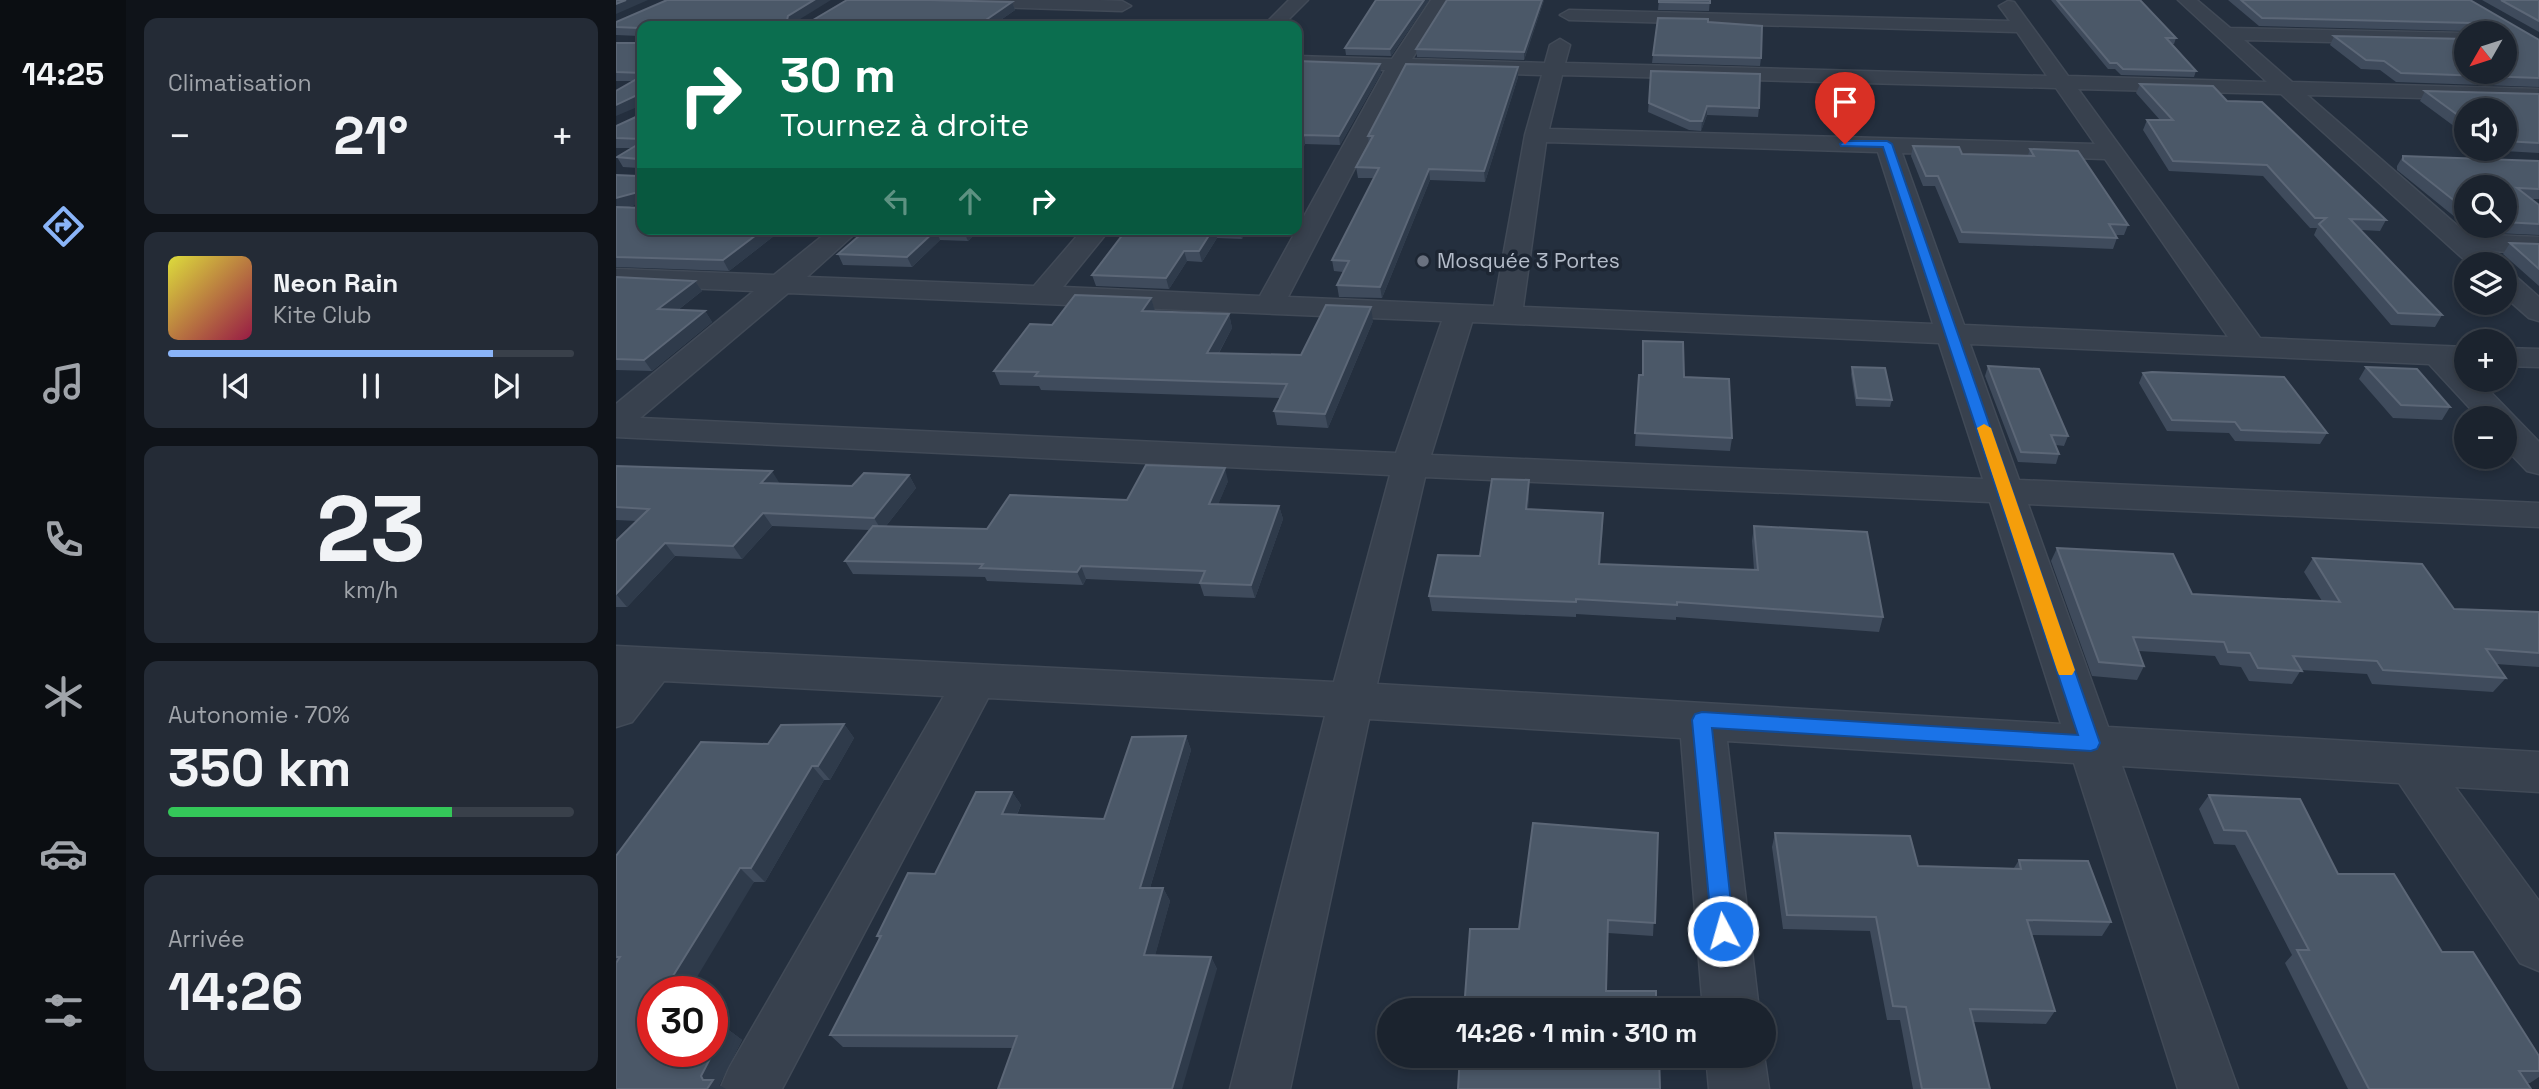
<!DOCTYPE html>
<html lang="fr">
<head>
<meta charset="utf-8">
<style>
	body { margin:0; font-family:"Space Grotesk",sans-serif; background:#242b36; color:#f1f3f6; height:100vh; display:flex; flex-direction:column; font-size:26px; white-space:nowrap }
	* { box-sizing:border-box; margin:0 }
	p { font-size:23px; color:#a0a4aa }
	.icon { flex:none; width:38px; height:38px; fill:none; stroke:currentColor; stroke-width:2; stroke-linecap:round; stroke-linejoin:round }
	.map { position:relative; flex:1; overflow:hidden }
	.panel { display:flex; flex-direction:column; gap:18px; padding:18px; background:#0f1319; width:490px }
	.panel>* { flex:none }
	.top-card { position:absolute; left:21px; top:21px; width:665px; height:214px; border-radius:14px; box-shadow:0 4px 10px #0003,0 0 0 2px #39404a; background:#0b6e4f; color:#fff; overflow:hidden }
	.needle { width:46px; rotate:231deg }
	.buttons { position:absolute; left:1838px; top:21px; display:grid; gap:14px }
	.buttons a { display:grid; place-items:center; width:63px; height:63px; border-radius:50%; background:#1b232e; box-shadow:0 4px 10px #0003,0 0 0 2px #39404a; font-size:35px }
	.speed { position:absolute; left:21px; top:976px; display:flex; gap:14px; font-size:35px; font-weight:700; text-align:center }
	.speed>* { display:grid; place-content:center; width:91px; height:91px; border-radius:50%; background:#1b232e; box-shadow:0 4px 10px #0003,0 0 0 2px #39404a; line-height:1 }
	.speed .limit { border:10px solid #d22; background:#fff; color:#111 }
	.pin { position:absolute; display:grid; place-items:center; width:60px; height:60px; color:#fff; margin:-72px -30px; border-radius:50% 50% 50% 0; rotate:-45deg; box-shadow:0 0 7px #0007 }
	.pin .icon { rotate:45deg }
	.me { position:absolute; width:77px; margin:-38px; rotate:354deg; stroke-linejoin:round; filter:drop-shadow(0 0 5px #0008) }
	.turn { display:flex; align-items:center; gap:24px; height:147px; padding:0 28px; font-size:32px }
	.turn .icon { width:91px; height:91px; stroke-width:2.5 }
	.turn b { display:block; font-size:49px; line-height:60px }
	.lanes { display:flex; align-items:center; height:66px; padding:0 28px; background:#0003; justify-content:center; gap:35px; direction:ltr }
	.lanes .off { opacity:.35 }
	.big { font-size:52px; font-weight:700; line-height:1.1 }
	.panel .tile { flex:1; display:flex; flex-direction:column; justify-content:center; gap:10px; min-width:0; padding:0 24px; border-radius:14px; background:#242b36 }
	.panel .dial { align-items:center; gap:0 }
	.dial b { font-size:91px; line-height:1 }
	.song { display:flex; align-items:center; gap:21px }
	.cover { width:84px; height:84px; border-radius:10px; background:linear-gradient(135deg,hsl(60 70% 55%),hsl(340 70% 35%)) }
	.played { height:7px; border-radius:4px; background:linear-gradient(90deg,#8ab4f8 80%,#39404a 80%) }
	.keys { display:flex; justify-content:space-around; direction:ltr }
	.heat { display:flex; justify-content:space-between; align-items:center; font-size:38px; direction:ltr }
	.charge { height:10px; border-radius:5px; background:linear-gradient(90deg,#34c759 70%,#39404a 0) }
	.trip { position:absolute; left:761px; top:998px; width:399px; height:70px; border-radius:35px; background:#1b232e; box-shadow:0 4px 10px #0003,0 0 0 2px #39404a; font-weight:700; line-height:70px; text-align:center }
	main { display:flex; flex:1; min-height:0 }
	.tab-bar { display:flex; flex-direction:column; width:126px; justify-content:space-around; align-items:center; background:#0b0e12; color:#a0a4aa }
	.tab-bar .icon { width:49px; height:49px }
	.tab-bar .selected { color:#8ab4f8 }
	.tab-bar b { font-size:32px; color:#f1f3f6 }
	.map>svg:first-child { display:block }
</style>
</head>
<body>
<main>
<nav class="tab-bar">
<b>14:25</b>
<svg class="icon selected" aria-label="directions" viewBox="0 0 24 24"><path d="M12 3l9 9-9 9-9-9zM9 14v-3h6M13 9l2 2-2 2"/></svg>
<svg class="icon" aria-label="music" viewBox="0 0 24 24"><path d="M9 18V5l10-2v13"/><circle cx="6" cy="18" r="3"/><circle cx="16" cy="16" r="3"/></svg>
<svg class="icon" aria-label="phone" viewBox="0 0 24 24"><path d="M5 4h4l2 5-3 2q2 4 5 5l2-3 5 2v4C11 20 4 13 5 4z"/></svg>
<svg class="icon" aria-label="climate" viewBox="0 0 24 24"><path d="M12 3v18M4 7l16 10M4 17L20 7"/></svg>
<svg class="icon" aria-label="car" viewBox="0 0 24 24"><path d="M5 17H2v-5l4-1 3-4h7l3 4 3 1v5h-3M9 17h6M6 11h13"/><circle cx="7" cy="17" r="2"/><circle cx="17" cy="17" r="2"/></svg>
<svg class="icon" aria-label="filters" viewBox="0 0 24 24"><path d="M4 7h16M4 17h16"/><circle cx="9" cy="7" r="2"/><circle cx="15" cy="17" r="2"/></svg>
</nav>
<section class="panel">
<div class="tile"><p>Climatisation</p>
<div class="heat"><a>−</a><b class="big">21°</b><a>+</a></div>
</div>
<div class="tile">
<div class="song"><i class="cover"></i><div><b>Neon Rain</b><p>Kite Club</p></div></div>
<div class="played"></div>
<div class="keys"><svg class="icon" aria-label="previous" viewBox="0 0 24 24"><path d="M18 5L8 12l10 7zM5 5v14"/></svg><svg class="icon" aria-label="pause" viewBox="0 0 24 24"><path d="M8 5v14M16 5v14"/></svg><svg class="icon" aria-label="next" viewBox="0 0 24 24"><path d="M6 5l10 7-10 7zM19 5v14"/></svg></div>
</div>
<div class="tile dial"><b>23</b><p>km/h</p></div>
<div class="tile"><p>Autonomie · 70%</p><b class="big">350 km</b><div class="charge"></div></div>
<div class="tile"><p>Arrivée</p><b class="big">14:26</b></div>
</section>
<div class="map">
<svg width="1923" height="1089" viewBox="0 0 1923 1089">
	<rect width="100%" height="100%" fill="#242f3e"/>
	<g fill="none" stroke-linecap="round" stroke-linejoin="round">
		<g stroke="#414a57" stroke-width="3">
			<g id="street">
				<path d="M298 0H483L506 1 515 6 506 11 307 5Z"/>
				<path d="M673 0H692L666 26H647Z"/>
				<path d="M815 0H833L796 59 929 63 934 45 944 39 954 45 949 63 1431 76 1401 32 953 20 944 15 953 10 1394 21 1383 6 1392 1 1398 2 1452 76 1651 82 1562 0H1581L1614 28 1850 33V45L1628 40 1676 82 1923 89V101L1691 95 1851 234 1923 237V253L1871 251 1883 264H1853L1665 94 1462 89 1644 338 1850 347V380H1863L1923 442V474L1911 471 1888 447V418H1863L1813 364 1354 344 1403 480 1923 503V527L1412 504 1492 727 1923 752V792L1839 787 1923 901V971L1904 963 1783 783 1506 766 1622 1089H1562L1458 763 1111 741 1143 1010H1087L1065 738 753 719 674 1089H614L709 716 372 698 166 1089H104L113 1068 328 696 48 681 16 722 0 727V646L718 682 774 475 0 437V404L138 291 0 285V269L158 275 215 229H244L191 277 418 286 467 229H494L447 287 644 296 769 70 681 68V56L776 59ZM789 71 926 75 909 135 878 306 672 297ZM946 75 1440 88 1479 144 933 129ZM930 142 1262 152 1317 324 907 307ZM1286 153 1489 159 1612 337 1348 325ZM172 293 826 321 780 453 24 418ZM856 322 1323 343 1367 479 815 455ZM809 477 1374 502 1445 724 761 684Z"/>
				<path d="M1888 273 1898 275 1923 297V321L1913 318 1888 296Z"/>
				<path d="M1888 348 1923 349V367L1888 366Z"/>
				<path d="M1090 1055H1148L1153 1089H1093Z"/>
			</g>
		</g>
		<use href="#street" fill="#38414e" fill-rule="evenodd"/>
	</g>
	<g fill="#3f4b5c">
		<path d="M813 0 775 56 730 55 729 48Z"/>
		<path d="M831 0H928L908 60 801 57 800 49Z"/>
		<path d="M1043 0H1094L1093 11 1042 10Z"/>
		<path d="M1435 0H1524L1560 38 1558 44H1556L1580 71 1578 77 1505 75 1499 69H1492Z"/>
		<path d="M1612 0H1854L1923 40V87L1780 82 1764 70 1745 69 1714 45 1718 36 1850 72 1888 33H1852V31L1643 26Z"/>
		<path d="M1866 0H1923V32Z"/>
		<path d="M396 2 399 10 376 26H26V203L8 208 167 229 113 271 0 267V175L22 176V168L7 167 1 157 16 148H0V126L22 116 21 107 18 81H0V43H23V36L0 35V22L197 20Z"/>
		<path d="M1092 22 1145 58 1144 66 1036 63 1037 55Z"/>
		<path d="M681 61 765 73 724 145 689 144 681 160Z"/>
		<path d="M902 67V77L869 182 814 180 766 298 723 297 721 285 727 272 718 271 716 260 758 178H742L740 167 753 144 752 136Z"/>
		<path d="M1035 71 1143 108 1142 117 1091 115 1085 131 1073 130 1032 112Z"/>
		<path d="M1524 84 1611 101 1770 220 1764 231 1745 230 1826 315 1819 327 1775 325 1698 235 1701 228H1694L1647 176 1553 171 1527 130 1531 120H1544L1520 93Z"/>
		<path d="M1809 91 1923 94V153L1870 150 1868 149H1888V110H1850V135L1804 101Z"/>
		<path d="M1297 146 1346 154 1412 155 1414 149 1512 225 1508 235H1500L1501 238 1497 249 1343 243 1319 186H1307L1295 156Z"/>
		<path d="M1787 156 1923 161V199H1915L1923 205V235L1857 232 1850 226H1888V187H1850V226L1781 170V166Z"/>
		<path d="M251 229H464L460 233 362 231 352 241 324 240 296 267 227 265 222 254Z"/>
		<path d="M492 229H632L626 239 601 238 586 262 571 261 553 289 480 286 476 275 508 234H494Z"/>
		<path d="M1894 243 1923 244V286L1887 254Z"/>
		<path d="M0 277 79 281 86 291 62 310 89 311 96 322 36 371 0 370Z"/>
		<path d="M535 298 539 312 613 314 616 328 603 353 685 355 757 321 712 428 661 425 658 411 664 398 425 390 423 386 384 385 378 371 436 325Z"/>
		<path d="M1027 341 1068 377 1116 438 1114 451 1019 446 1023 375H1027Z"/>
		<path d="M1372 366 1452 436 1448 446 1440 445 1443 454 1440 464 1402 462 1369 376Z"/>
		<path d="M1236 367 1276 400 1274 407 1240 406 1235 374Z"/>
		<path d="M1750 367 1834 407 1826 420 1777 418 1743 379Z"/>
		<path d="M1527 373 1711 433 1704 444 1619 441 1613 433 1551 431 1523 383Z"/>
		<path d="M0 466 164 483 236 486 293 475 300 488 270 526 371 529 511 500 612 481 602 504 663 506 667 519 639 598 588 596 584 584 470 579 467 585 371 581 369 577 237 574 229 561 253 530 156 526 126 559 59 556 11 607H0V541L21 521 0 520Z"/>
		<path d="M913 495 912 509 987 513 984 565 1138 570 1136 541 1138 526 1267 617 1263 632 1060 617V620L960 614V617L816 611 813 596 864 556Z"/>
		<path d="M1441 548 1576 594 1706 601 1688 572 1697 558 1838 609 1923 612V667L1880 664 1890 678 1877 692 1756 684 1751 674 1685 670 1676 684 1633 681 1625 667 1604 665 1599 656 1523 651 1528 666 1521 680 1476 676 1435 561Z"/>
		<path d="M228 724 238 738 214 780H208L149 882H138L37 992V1052L110 1028 126 1040 103 1085 0 1089V856Z"/>
		<path d="M570 736 575 750 534 888H547L554 901 539 955 595 957 601 969 397 1048 227 1047 214 1035 263 939 261 936 396 792 405 805 401 815 488 819Z"/>
		<path d="M1593 795 1722 874 1826 952 1923 1071V1077L1914 1083H1911L1915 1089H1732L1669 963 1676 955 1619 845 1598 844 1583 809Z"/>
		<path d="M1042 833 1037 936 992 933 848 1010 903 929Z"/>
		<path d="M1159 833 1302 866 1398 868 1403 860 1495 922 1486 936 1415 935 1439 1011 1430 1024 1357 1022 1374 1089H1297L1284 1020H1271L1254 931 1167 929 1156 847Z"/>
	</g>
	<g fill="#2f3b4b">
		<path d="M10 0H32L0 14V4Z"/>
		<path d="M198 0H215L176 24 171 20 172 16Z"/>
		<path d="M808 0H813L775 56 774 49Z"/>
		<path d="M926 0H928L908 60V52Z"/>
		<path d="M396 2 399 10 376 26H361Z"/>
		<path d="M764 64 765 73 724 145 723 136Z"/>
		<path d="M902 67V77L869 182 868 171Z"/>
		<path d="M21 95 26 105 0 116V105Z"/>
		<path d="M1091 106V115L1085 131 1086 121Z"/>
		<path d="M688 135 689 144 681 160V147Z"/>
		<path d="M813 169 814 180 766 298 764 287Z"/>
		<path d="M26 191V203L0 210V198Z"/>
		<path d="M148 229H167L113 271 107 260Z"/>
		<path d="M349 229H361L362 231 352 241 347 230Z"/>
		<path d="M597 229H599L601 238 586 262 583 251Z"/>
		<path d="M623 229H632L626 239Z"/>
		<path d="M320 230 324 240 296 267 291 257Z"/>
		<path d="M568 251 571 261 553 289 550 278Z"/>
		<path d="M79 281 86 291 49 320 42 309Z"/>
		<path d="M535 298 539 311 530 325 526 311Z"/>
		<path d="M755 307 757 321 712 428 709 414Z"/>
		<path d="M89 311 96 322 36 371 28 360Z"/>
		<path d="M613 314 616 328 595 367 591 353Z"/>
		<path d="M609 468 612 481 597 517 593 504Z"/>
		<path d="M156 471 164 484 145 483Z"/>
		<path d="M293 475 300 488 266 531 258 518Z"/>
		<path d="M913 480V495L910 524V509Z"/>
		<path d="M663 506 667 519 639 598 635 585Z"/>
		<path d="M147 513 156 526 126 559 117 546Z"/>
		<path d="M987 513V528L983 580V564Z"/>
		<path d="M49 543 59 556 11 607 0 594Z"/>
		<path d="M465 566 470 579 467 585 461 572Z"/>
		<path d="M228 724 238 738 214 780 202 766Z"/>
		<path d="M570 736 575 750 530 901 524 888Z"/>
		<path d="M196 766 208 780 149 882 135 868Z"/>
		<path d="M396 792 405 805 395 827 386 814Z"/>
		<path d="M124 868 138 882 72 992H47Z"/>
		<path d="M547 888 554 901 536 967 528 955Z"/>
		<path d="M595 957 601 969 566 1089H556Z"/>
		<path d="M37 1010V1032L27 1025Z"/>
		<path d="M110 1028 126 1040 103 1085 110 1089H91L85 1076Z"/>
	</g>
	<g fill="#4b5868" stroke="#5c6777" stroke-width="2">
		<path d="M0 0H10L0 4Z"/>
		<path d="M51 0H198L172 16 171 20H197L231 0H313L396 2 361 26H26V73L0 72V43H23V28L0 27V22Z"/>
		<path d="M760 0H808L774 49 729 48Z"/>
		<path d="M831 0H926L908 52 800 49Z"/>
		<path d="M1043 0H1094V3L1043 2Z"/>
		<path d="M1441 0H1524L1560 38H1550L1580 71 1507 69 1501 63H1494Z"/>
		<path d="M1625 0H1854L1923 40V78L1785 73 1768 61 1750 60 1718 36 1850 39V72H1888V33H1857L1856 23 1646 18Z"/>
		<path d="M1885 0H1923V21Z"/>
		<path d="M1042 18 1092 19V22L1146 26 1145 58 1037 55Z"/>
		<path d="M681 61 764 64 723 136 688 135 681 147Z"/>
		<path d="M790 64 902 67 868 171 813 169 764 287 721 285 733 261 716 260 763 168 740 167 757 136H752Z"/>
		<path d="M1035 71 1144 74 1143 108 1091 106 1086 121H1074L1033 103Z"/>
		<path d="M26 76V139L0 138V126L22 116 21 95 0 105V91Z"/>
		<path d="M1524 84 1597 86 1611 101 1646 102 1770 220 1734 219 1826 315 1782 313 1703 224 1710 218H1699L1651 165 1557 161 1531 120H1557Z"/>
		<path d="M1809 91 1923 94V143L1888 141V110H1850V121Z"/>
		<path d="M26 142V191L0 198V175L22 176V159L1 157Z"/>
		<path d="M1297 146 1343 147 1346 154 1418 156 1414 149 1462 151 1512 225 1493 224 1501 238 1346 232 1322 176H1310Z"/>
		<path d="M1787 156 1923 161V189L1901 188 1923 205V224L1888 222V187H1850V210L1787 160Z"/>
		<path d="M0 207 26 208V229H148L107 260 0 257Z"/>
		<path d="M251 229H349L347 230H320L291 257 222 254Z"/>
		<path d="M511 229H597L583 251H568L550 278 476 275Z"/>
		<path d="M1894 243 1923 244V269Z"/>
		<path d="M0 277 79 281 42 309 89 311 28 360 0 359Z"/>
		<path d="M459 295 535 298 526 311 613 314 591 353 685 355 710 305 755 307 709 414 658 411 671 384 419 376 422 372 378 371 414 324 436 325Z"/>
		<path d="M1027 341 1067 342 1068 377 1113 379 1116 438 1019 433 1023 375H1027Z"/>
		<path d="M1372 366 1423 369 1452 436 1435 435 1443 454 1405 452Z"/>
		<path d="M1236 367 1269 368 1276 400 1241 398Z"/>
		<path d="M1750 367 1801 369 1834 407 1785 405Z"/>
		<path d="M1536 372 1668 377 1711 433 1625 430 1619 422 1556 420 1527 373Z"/>
		<path d="M530 465 609 468 593 504 663 506 635 585 584 583 589 571 465 566 461 572 364 568 367 564 229 561 257 526 371 529 394 495 511 500Z"/>
		<path d="M0 466 156 471 145 483 236 486 248 473 293 475 258 518 147 513 117 546 49 543 0 594V541L33 509 0 507Z"/>
		<path d="M876 479 913 480 910 509 987 513 983 564 1142 570 1138 526 1251 532 1267 617 1061 602V605L960 599V602L813 596 822 555 864 556Z"/>
		<path d="M1441 548 1557 554 1576 594 1724 602 1697 558 1806 564 1838 609 1923 612V653L1870 649 1890 678 1767 670 1761 661 1677 656 1686 671 1642 668 1634 653 1612 652 1608 642 1517 637 1528 666 1483 662Z"/>
		<path d="M228 724 202 766H196L135 868H124L47 992H37V1010L27 1025H37V1052H96V1027L110 1028 85 1076 87 1080H97L91 1089H0V963L4 957H0V856L85 742 152 744 165 725Z"/>
		<path d="M570 736 524 888H547L528 955 595 957 556 1089H382L401 1036 214 1035 265 936H261L292 873 319 874 360 792H396L386 814 488 819 516 737Z"/>
		<path d="M1593 795 1684 799 1722 874H1778L1826 952H1857L1923 1056V1071H1903L1915 1089H1753L1681 950H1693L1630 831 1608 830Z"/>
		<path d="M917 823 1042 833 1039 923 992 920 990 991H1040V1010H848L854 929H903Z"/>
		<path d="M1159 833 1294 836 1302 866 1405 869 1403 860 1472 861 1495 922 1411 920 1439 1011 1354 1009 1374 1089H1306L1290 1007 1277 1006 1260 917 1171 915Z"/>
		<path d="M844 1055H1043L1044 1089H842Z"/>
	</g>
	<path fill="#1a73e8" stroke="#114b97" stroke-width="2" d="M1229 141H1271L1276 144 1484 743 1481 749 1475 751 1096 728 1118 931 1115 938 1107 941 1099 938 1096 931 1076 720 1079 714 1086 712 1462 735 1267 147 1225 146 1224 144Z"/>
	<path fill="#f59e0b" d="M1368 424 1375 428 1459 670 1456 675H1443L1441 670 1361 428Z"/>
	<circle fill="#6b7280" stroke="#1d2633" stroke-width="2.5" cx="807" cy="261" r="7"/>
	<g text-anchor="middle" stroke-width="7" stroke-linejoin="round" paint-order="stroke">
		<g font-size="21" fill="#b4bcc9" stroke="#1d2633" text-anchor="start">
			<text x="821" y="268">Mosquée 3 Portes</text>
		</g>
	</g>
</svg>
<div class="buttons">
<a><svg class="needle" viewBox="-14 -14 28 28"><path d="M0-13l5 13h-10z" fill="#e53935"/><path d="M0 13l5-13h-10z" fill="#a0a4aa"/></svg></a>
<a><svg class="icon" aria-label="sound" viewBox="0 0 24 24"><path d="M4 9h4l5-4v14l-5-4H4zM17 9q2 3 0 6"/></svg></a>
<a><svg class="icon" aria-label="search" viewBox="0 0 24 24"><circle cx="10" cy="10" r="6"/><path d="M15 15l6 6"/></svg></a>
<a><svg class="icon" aria-label="layers" viewBox="0 0 24 24"><path d="M12 4l9 5-9 5-9-5zM3 14l9 5 9-5"/></svg></a>
<a>+</a>
<a>−</a>
</div>
<div class="speed"><div class="limit">30</div></div>
<div class="pin" style="left:1229px;top:144px;background:#d93025"><svg class="icon" aria-label="arrive" viewBox="0 0 24 24"><path d="M6 21V4h12l-3 4 3 4H6"/></svg></div>
<svg class="me" style="left:1107px;top:931px" viewBox="-20 -20 40 40"><circle r="17" fill="#1a73e8" stroke="#fff" stroke-width="3"/><path d="M0-11L8 9 0 5-8 9z" fill="#fff"/></svg>
<div class="trip">14:26 · 1 min · 310 m</div>
<div class="top-card">
<div class="turn"><svg class="icon" aria-label="right" viewBox="0 0 24 24"><path d="M7 20v-9h11M14 6l5 5-5 5"/></svg><div><b>30 m</b>Tournez à droite</div></div>
<div class="lanes"><svg class="icon off" aria-label="left" viewBox="0 0 24 24"><path d="M17 20v-9H6M10 6l-5 5 5 5"/></svg><svg class="icon off" aria-label="ahead" viewBox="0 0 24 24"><path d="M12 20V5M6 11l6-6 6 6"/></svg><svg class="icon" aria-label="right" viewBox="0 0 24 24"><path d="M7 20v-9h11M14 6l5 5-5 5"/></svg></div>
</div>
</div>
</main>
</body>
</html>
